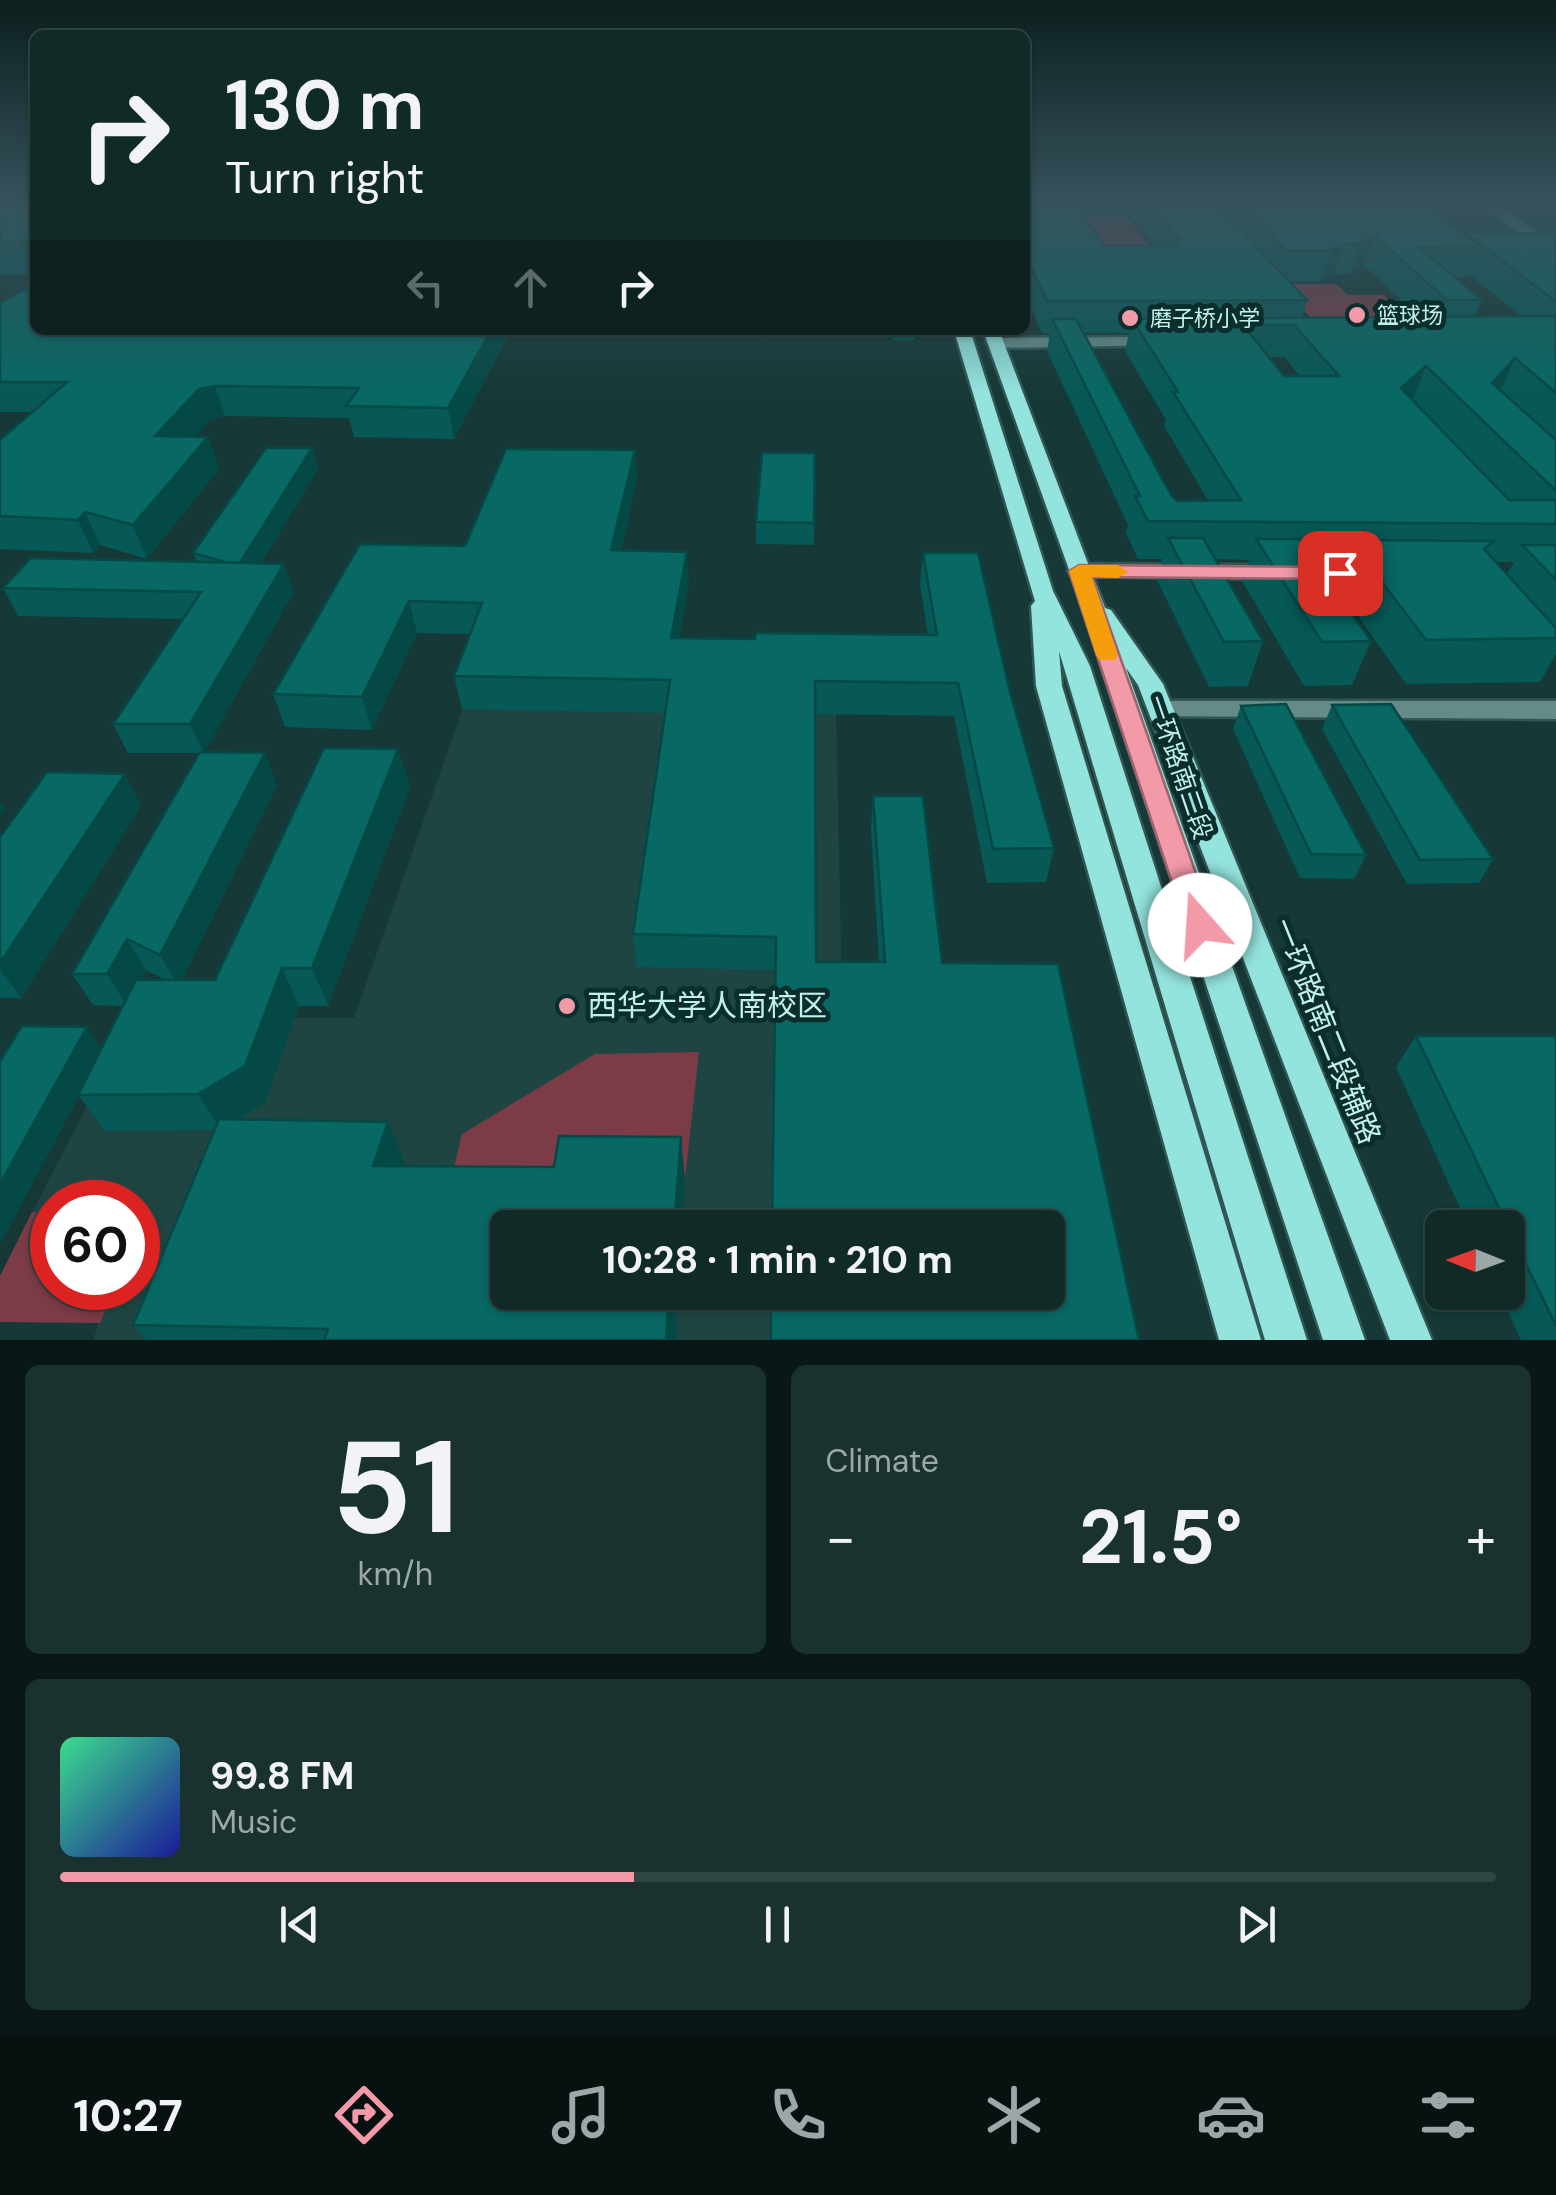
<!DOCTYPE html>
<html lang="en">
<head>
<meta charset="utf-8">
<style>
	body { margin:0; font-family:"DM Sans","Noto Sans SC",sans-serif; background:#193230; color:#f1f3f6; height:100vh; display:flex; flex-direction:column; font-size:38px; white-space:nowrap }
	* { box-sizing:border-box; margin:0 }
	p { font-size:32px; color:#9ca7a8 }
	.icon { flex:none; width:55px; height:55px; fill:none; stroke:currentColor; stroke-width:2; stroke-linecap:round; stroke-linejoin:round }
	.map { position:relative; height:1340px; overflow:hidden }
	.sheet { display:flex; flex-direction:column; gap:25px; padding:25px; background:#091716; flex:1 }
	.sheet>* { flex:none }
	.banner { position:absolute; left:30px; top:30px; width:1000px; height:305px; border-radius:15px; box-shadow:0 2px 8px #0004,0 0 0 2px #304645; background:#102a28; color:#f1f3f6; overflow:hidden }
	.needle { width:65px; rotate:271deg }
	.buttons { position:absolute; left:1425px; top:1210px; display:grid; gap:20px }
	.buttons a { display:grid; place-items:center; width:100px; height:100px; border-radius:15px; background:#102a28; box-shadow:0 2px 8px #0004,0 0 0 2px #304645; font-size:50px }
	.speed { position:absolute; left:30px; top:1180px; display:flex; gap:20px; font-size:50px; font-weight:700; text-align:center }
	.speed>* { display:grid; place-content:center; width:130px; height:130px; border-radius:50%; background:#102a28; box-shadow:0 2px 8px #0004,0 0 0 2px #304645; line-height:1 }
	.speed .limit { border:15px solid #d22; background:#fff; color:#111 }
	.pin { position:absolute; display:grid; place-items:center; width:85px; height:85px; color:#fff; margin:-42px; border-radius:20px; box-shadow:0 5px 15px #0006 }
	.me { position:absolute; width:110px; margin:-55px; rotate:341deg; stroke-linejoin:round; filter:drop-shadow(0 0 8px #0008) }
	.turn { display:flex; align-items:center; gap:35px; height:210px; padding:0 30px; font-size:45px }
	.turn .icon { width:130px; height:130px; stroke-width:2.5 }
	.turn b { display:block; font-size:70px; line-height:85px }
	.lanes { display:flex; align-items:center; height:95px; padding:0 30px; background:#0003; justify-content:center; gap:50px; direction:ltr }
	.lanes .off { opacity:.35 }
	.big { font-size:75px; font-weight:700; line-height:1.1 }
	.sheet .widget { flex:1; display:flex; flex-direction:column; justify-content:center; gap:15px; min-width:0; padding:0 35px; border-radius:15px; background:#193230 }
	.sheet .dial { align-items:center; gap:0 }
	.dial b { font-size:130px; line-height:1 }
	.song { display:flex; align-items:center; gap:30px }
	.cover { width:120px; height:120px; border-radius:15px; background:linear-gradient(135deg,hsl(150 70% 55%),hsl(240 70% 35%)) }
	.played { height:10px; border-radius:5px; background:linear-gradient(90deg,#f39aa8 40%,#304645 40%) }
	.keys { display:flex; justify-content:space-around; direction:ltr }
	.heat { display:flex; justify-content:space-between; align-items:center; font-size:55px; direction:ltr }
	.sheet .tiles { flex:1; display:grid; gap:25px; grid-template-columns:1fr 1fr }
	.widget:last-child { grid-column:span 2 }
	.trip { position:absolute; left:490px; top:1210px; width:575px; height:100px; border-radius:15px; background:#102a28; box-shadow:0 2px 8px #0004,0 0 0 2px #304645; font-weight:700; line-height:100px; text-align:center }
	.tab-bar { display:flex; height:160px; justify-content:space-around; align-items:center; background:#061110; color:#9ca7a8 }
	.tab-bar .icon { width:70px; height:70px }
	.tab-bar .selected { color:#f39aa8 }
	.tab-bar b { font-size:45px; color:#f1f3f6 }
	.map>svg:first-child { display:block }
</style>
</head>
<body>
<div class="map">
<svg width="1556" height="1340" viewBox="0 0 1556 1340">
	<rect width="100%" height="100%" fill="#163836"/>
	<path fill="#1f4543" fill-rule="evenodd" d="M481 657 836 708 842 995 773 1227 508 1228V1292L772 1293 771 1340H93L99 1323 0 1322V1276L132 1017 354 1018ZM52 1202H138V1288H52Z"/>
	<g fill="#7b3b47">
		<path d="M1079 216H1126L1163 266 1112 267Z"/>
		<path d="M1281 284H1336L1348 295H1384L1427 336H1327Z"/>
		<path d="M699 1052 685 1179 444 1209 462 1134 595 1054Z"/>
		<path d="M32 1212H52V1288H115L100 1323 0 1322V1276Z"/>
	</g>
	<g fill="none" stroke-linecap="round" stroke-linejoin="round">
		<g stroke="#315653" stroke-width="5">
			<g id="minor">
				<path d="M1482 206H1497L1556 246V256Z"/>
				<path d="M1160 337 1168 342 1166 345 995 348 987 343 995 338Z"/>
				<path d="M1079 564 1369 566 1380 573 1369 580 1071 576 1068 571 1071 566Z"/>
				<path d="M1161 701H1556V719L1152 716 1148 710 1152 704Z"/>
			</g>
		</g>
		<g stroke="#315653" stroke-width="5">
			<g id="major">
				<path d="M954 330H970L1053 591 1090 666 1307 1340H1265L1059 651 1062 686 1261 1340H1219L1036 686 1031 606 1035 601Z"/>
				<path d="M983 330H999L1105 608 1111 610 1163 684 1432 1340H1390L1138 685 1126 668 1365 1340H1323L1077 592Z"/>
			</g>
		</g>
		<use href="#minor" fill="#658a87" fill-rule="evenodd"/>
		<use href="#major" fill="#94e4de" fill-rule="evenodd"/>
	</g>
	<g fill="#065956" fill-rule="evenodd">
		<rect x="0" y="206" width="35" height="68"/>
		<path d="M1025 206H1479L1428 208 1465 235 1466 233H1556V654L1540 682 1406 684 1334 582 1342 560H1314L1371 641 1352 685 1304 686 1242 581 1249 560 1216 559 1263 641 1248 686 1209 687 1157 580 1162 559H1138L1126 533 1128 525 1047 351 1050 333H1042L1025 294ZM1080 210H1128L1155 246H1104ZM1364 265 1419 317 1302 318 1307 300 1289 281H1321L1335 274H1350ZM1470 275 1522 317H1474L1482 300 1454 277H1469ZM1083 333H1129L1125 351 1166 420 1164 426 1208 500 1177 501 1171 495ZM1269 357H1284L1300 376H1284ZM1496 562H1514L1507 574Z"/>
		<path d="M0 303 511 330 454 439 354 437 349 418 225 416 210 419 195 437H208L219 469 147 559 100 545 93 553 0 549V440L32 412H0Z"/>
		<path d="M839 330H915V340H893L892 335 839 334Z"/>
		<path d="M312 448 318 469 261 563 294 591 204 752 277 785 182 980H215L398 749 410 787 328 1006H299L265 1103 238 1120 388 1122 406 1166 685 1179 508 1292H678L675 1340H147L133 1325 214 1130 105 1131 79 1096 0 1244V1061L101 1048 123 1006 93 1005 72 974 199 753H128L113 724 183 619 18 616 3 588 197 562 193 553ZM146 970 165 980H141Z"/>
		<path d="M635 450 637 480 621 550 689 583 679 638 755 639 928 635 920 585 923 553 1010 692 1054 848 1046 882 987 883 954 716 815 714 816 962H879L871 829 873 796 942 963 776 970 637 967 633 934 665 713 462 709 454 676 470 634 417 633 372 730 285 727 273 694 465 546Z"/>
		<path d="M815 453 814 545 756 544V522Z"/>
		<path d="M1332 705 1493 859 1479 883 1407 884 1322 729Z"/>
		<path d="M1241 706 1366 855 1354 879 1300 878 1233 729Z"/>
		<path d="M141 806 21 998H0V837Z"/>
		<path d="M1416 1036H1556V1340H1521L1499 1292H1508V1228H1469L1396 1067Z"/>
	</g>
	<g fill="#054946">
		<path d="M35 233V274L22 242Z"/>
		<path d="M1374 235 1364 265 1350 274 1360 244Z"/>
		<path d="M1344 244 1335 274 1321 281 1331 251Z"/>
		<path d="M491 330H511L454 439 448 408Z"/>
		<path d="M1515 358 1500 392 1477 417 1492 383Z"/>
		<path d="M1426 366 1413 400 1401 388Z"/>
		<path d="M215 386 225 416 210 419 168 468 155 436 199 389Z"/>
		<path d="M208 437 219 469 147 559 133 525Z"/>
		<path d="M312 448 318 469 246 588 238 566Z"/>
		<path d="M635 450 637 480 614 581 611 550Z"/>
		<path d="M85 512 100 545 93 553 78 520Z"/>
		<path d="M687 552 689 583 673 670 671 638Z"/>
		<path d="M284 564 294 591 204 753 190 724Z"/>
		<path d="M409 601 417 633 372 730 362 697Z"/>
		<path d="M398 749 410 787 328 1006 312 968Z"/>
		<path d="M265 753 277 785 179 987 160 955Z"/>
		<path d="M125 774 141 806 21 998 0 970V963Z"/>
		<path d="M0 802 5 810 0 816Z"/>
		<path d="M127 939 146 970 127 1006 107 974Z"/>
		<path d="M282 968 299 1006 265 1103 221 1130 198 1094Z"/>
		<path d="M87 1027 103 1051 0 1244V1184Z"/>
		<path d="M388 1122 406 1165 393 1209 373 1166Z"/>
		<path d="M681 1137 685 1179 682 1228H674Z"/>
		<path d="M669 1292H678L675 1340H666Z"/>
	</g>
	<g fill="#076864" stroke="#054946" stroke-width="2.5" fill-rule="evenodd">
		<path d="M0 206H35V233L22 242H0Z"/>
		<path d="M1025 206H1077L1104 246H1179L1174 240H1180L1153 206H1217L1307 300 1047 301 1025 254Z"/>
		<path d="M1241 206H1426L1481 246 1418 247 1482 300H1447L1374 235 1360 244H1344L1331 251H1286Z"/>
		<path d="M1466 233H1556V300H1554Z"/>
		<path d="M35 284V330H491L448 408 346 406 359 388 215 386 199 389 155 436 208 437 133 525 85 512 78 520 0 516V440L67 382H0V303Z"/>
		<path d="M1556 316V393L1515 358 1492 383 1556 440V491L1426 366 1401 388 1509 500H1556V524L1148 521 1135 496H1140L1052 319H1076L1171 495 1177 501 1241 500 1173 392H1178L1132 319ZM1243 325H1294L1339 376H1284Z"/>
		<path d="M266 448H312L240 563 225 562 193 553Z"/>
		<path d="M506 449 635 450 611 550 687 552 671 638 755 639 756 633 937 635 923 553H978L1010 692 1054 848 993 849 958 683 815 681 816 962H885L873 796H923L942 963 1058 964 1139 1340H771V1292H1048V1228H772L776 937 633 934 670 680 454 676 482 603 409 601 362 697 273 694 360 544 465 546Z"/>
		<path d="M762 453H815L814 523 756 522Z"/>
		<path d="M1168 538H1203L1263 641 1224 642Z"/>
		<path d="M1256 539H1300L1371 641 1322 642Z"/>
		<path d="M1350 540 1494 541 1484 549 1556 628V638L1426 640Z"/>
		<path d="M1522 545H1556V580Z"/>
		<path d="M31 558 284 564 190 724H113L201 592 3 588Z"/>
		<path d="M1286 704 1366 855 1311 854 1241 706Z"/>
		<path d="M1391 704 1493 859 1420 860 1332 705Z"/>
		<path d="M324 748 398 749 312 968H282L245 1066 198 1094 78 1095 136 980H215Z"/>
		<path d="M200 752 265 753 160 955 127 939 107 974H72Z"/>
		<path d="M47 772 125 774 0 963V837Z"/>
		<path d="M22 1026 87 1027 0 1184V1061Z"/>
		<path d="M1416 1036H1556V1326Z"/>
		<path d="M219 1119 388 1122 373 1166 554 1167 559 1136 681 1137 674 1228H508V1292H669L666 1340H324L328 1329 133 1325Z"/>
	</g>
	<linearGradient id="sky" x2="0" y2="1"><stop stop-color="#0c1f1e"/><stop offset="0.52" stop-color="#36535d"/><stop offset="1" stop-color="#36535d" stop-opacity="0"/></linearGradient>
	<rect width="1556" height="394" fill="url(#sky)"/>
	<path fill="#f39aa8" stroke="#9e646d" stroke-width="2.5" d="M1079 565 1340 567 1351 573 1340 579 1092 577 1214 925 1210 933 1200 936 1190 933 1186 925 1069 571Z"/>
	<path fill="#f59e0b" d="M1079 565H1118L1128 572 1118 578 1092 577 1118 655 1115 660H1099L1096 655 1069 571Z"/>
	<g fill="#f39aa8" stroke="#0b2e2c" stroke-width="4">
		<circle cx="1357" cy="315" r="10"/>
		<circle cx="1130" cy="318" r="10"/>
		<circle cx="567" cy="1006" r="10"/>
	</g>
	<g text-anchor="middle" stroke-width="10" stroke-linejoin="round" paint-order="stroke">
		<g font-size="22" fill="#c1f1ed" stroke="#0b2e2c" text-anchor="start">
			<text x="1377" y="323">篮球场</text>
			<text x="1150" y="326">磨子桥小学</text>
		</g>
		<g font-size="25" fill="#c1f1ed" stroke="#0b2e2c">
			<text transform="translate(1180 767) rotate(71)" y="9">一环路南二段</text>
		</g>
		<g font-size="30" fill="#c1f1ed" stroke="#0b2e2c" text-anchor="start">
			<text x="587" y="1016">西华大学人南校区</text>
		</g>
		<g font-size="30" fill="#c1f1ed" stroke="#0b2e2c">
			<text transform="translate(1326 1031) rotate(68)" y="10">一环路南二段辅路</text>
		</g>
	</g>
</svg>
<div class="buttons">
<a><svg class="needle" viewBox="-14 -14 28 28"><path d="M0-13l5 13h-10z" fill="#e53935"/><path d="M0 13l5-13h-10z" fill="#9ca7a8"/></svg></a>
</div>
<div class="speed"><div class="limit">60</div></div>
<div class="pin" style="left:1340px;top:573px;background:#d93025"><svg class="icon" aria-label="arrive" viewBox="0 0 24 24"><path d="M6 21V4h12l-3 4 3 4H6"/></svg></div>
<svg class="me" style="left:1200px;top:925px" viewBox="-20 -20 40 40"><circle r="19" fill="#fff"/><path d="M0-13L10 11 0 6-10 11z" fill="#f39aa8"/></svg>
<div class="trip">10:28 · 1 min · 210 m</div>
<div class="banner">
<div class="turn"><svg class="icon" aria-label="right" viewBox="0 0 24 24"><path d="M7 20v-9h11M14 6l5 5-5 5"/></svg><div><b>130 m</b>Turn right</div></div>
<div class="lanes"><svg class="icon off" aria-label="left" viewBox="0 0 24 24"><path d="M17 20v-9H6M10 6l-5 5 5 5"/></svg><svg class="icon off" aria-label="ahead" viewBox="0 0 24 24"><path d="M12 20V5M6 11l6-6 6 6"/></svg><svg class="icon" aria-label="right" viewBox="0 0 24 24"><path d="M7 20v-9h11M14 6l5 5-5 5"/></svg></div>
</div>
</div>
<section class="sheet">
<div class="tiles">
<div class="widget dial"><b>51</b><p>km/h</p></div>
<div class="widget"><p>Climate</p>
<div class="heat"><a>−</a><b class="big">21.5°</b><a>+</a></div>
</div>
<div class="widget">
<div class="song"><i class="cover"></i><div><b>99.8 FM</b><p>Music</p></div></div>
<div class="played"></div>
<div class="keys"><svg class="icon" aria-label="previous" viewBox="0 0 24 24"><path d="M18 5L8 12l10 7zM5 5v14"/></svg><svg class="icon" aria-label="pause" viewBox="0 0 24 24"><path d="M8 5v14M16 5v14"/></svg><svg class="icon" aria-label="next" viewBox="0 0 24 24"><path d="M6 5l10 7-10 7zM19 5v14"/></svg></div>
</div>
</div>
</section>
<nav class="tab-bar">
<b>10:27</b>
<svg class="icon selected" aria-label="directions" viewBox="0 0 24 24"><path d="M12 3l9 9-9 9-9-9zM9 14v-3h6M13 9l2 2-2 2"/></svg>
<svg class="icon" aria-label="music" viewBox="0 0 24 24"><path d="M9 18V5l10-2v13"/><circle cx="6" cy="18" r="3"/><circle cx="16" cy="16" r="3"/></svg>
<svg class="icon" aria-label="phone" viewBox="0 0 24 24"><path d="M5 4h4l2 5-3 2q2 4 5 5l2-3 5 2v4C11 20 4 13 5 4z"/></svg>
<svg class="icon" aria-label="climate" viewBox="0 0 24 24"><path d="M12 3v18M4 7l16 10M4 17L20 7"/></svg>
<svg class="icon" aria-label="car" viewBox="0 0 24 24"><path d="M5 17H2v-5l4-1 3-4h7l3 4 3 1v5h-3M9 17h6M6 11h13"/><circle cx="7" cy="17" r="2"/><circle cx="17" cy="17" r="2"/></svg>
<svg class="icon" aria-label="filters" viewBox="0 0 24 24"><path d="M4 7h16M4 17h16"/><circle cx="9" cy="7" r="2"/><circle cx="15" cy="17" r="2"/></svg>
</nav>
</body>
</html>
